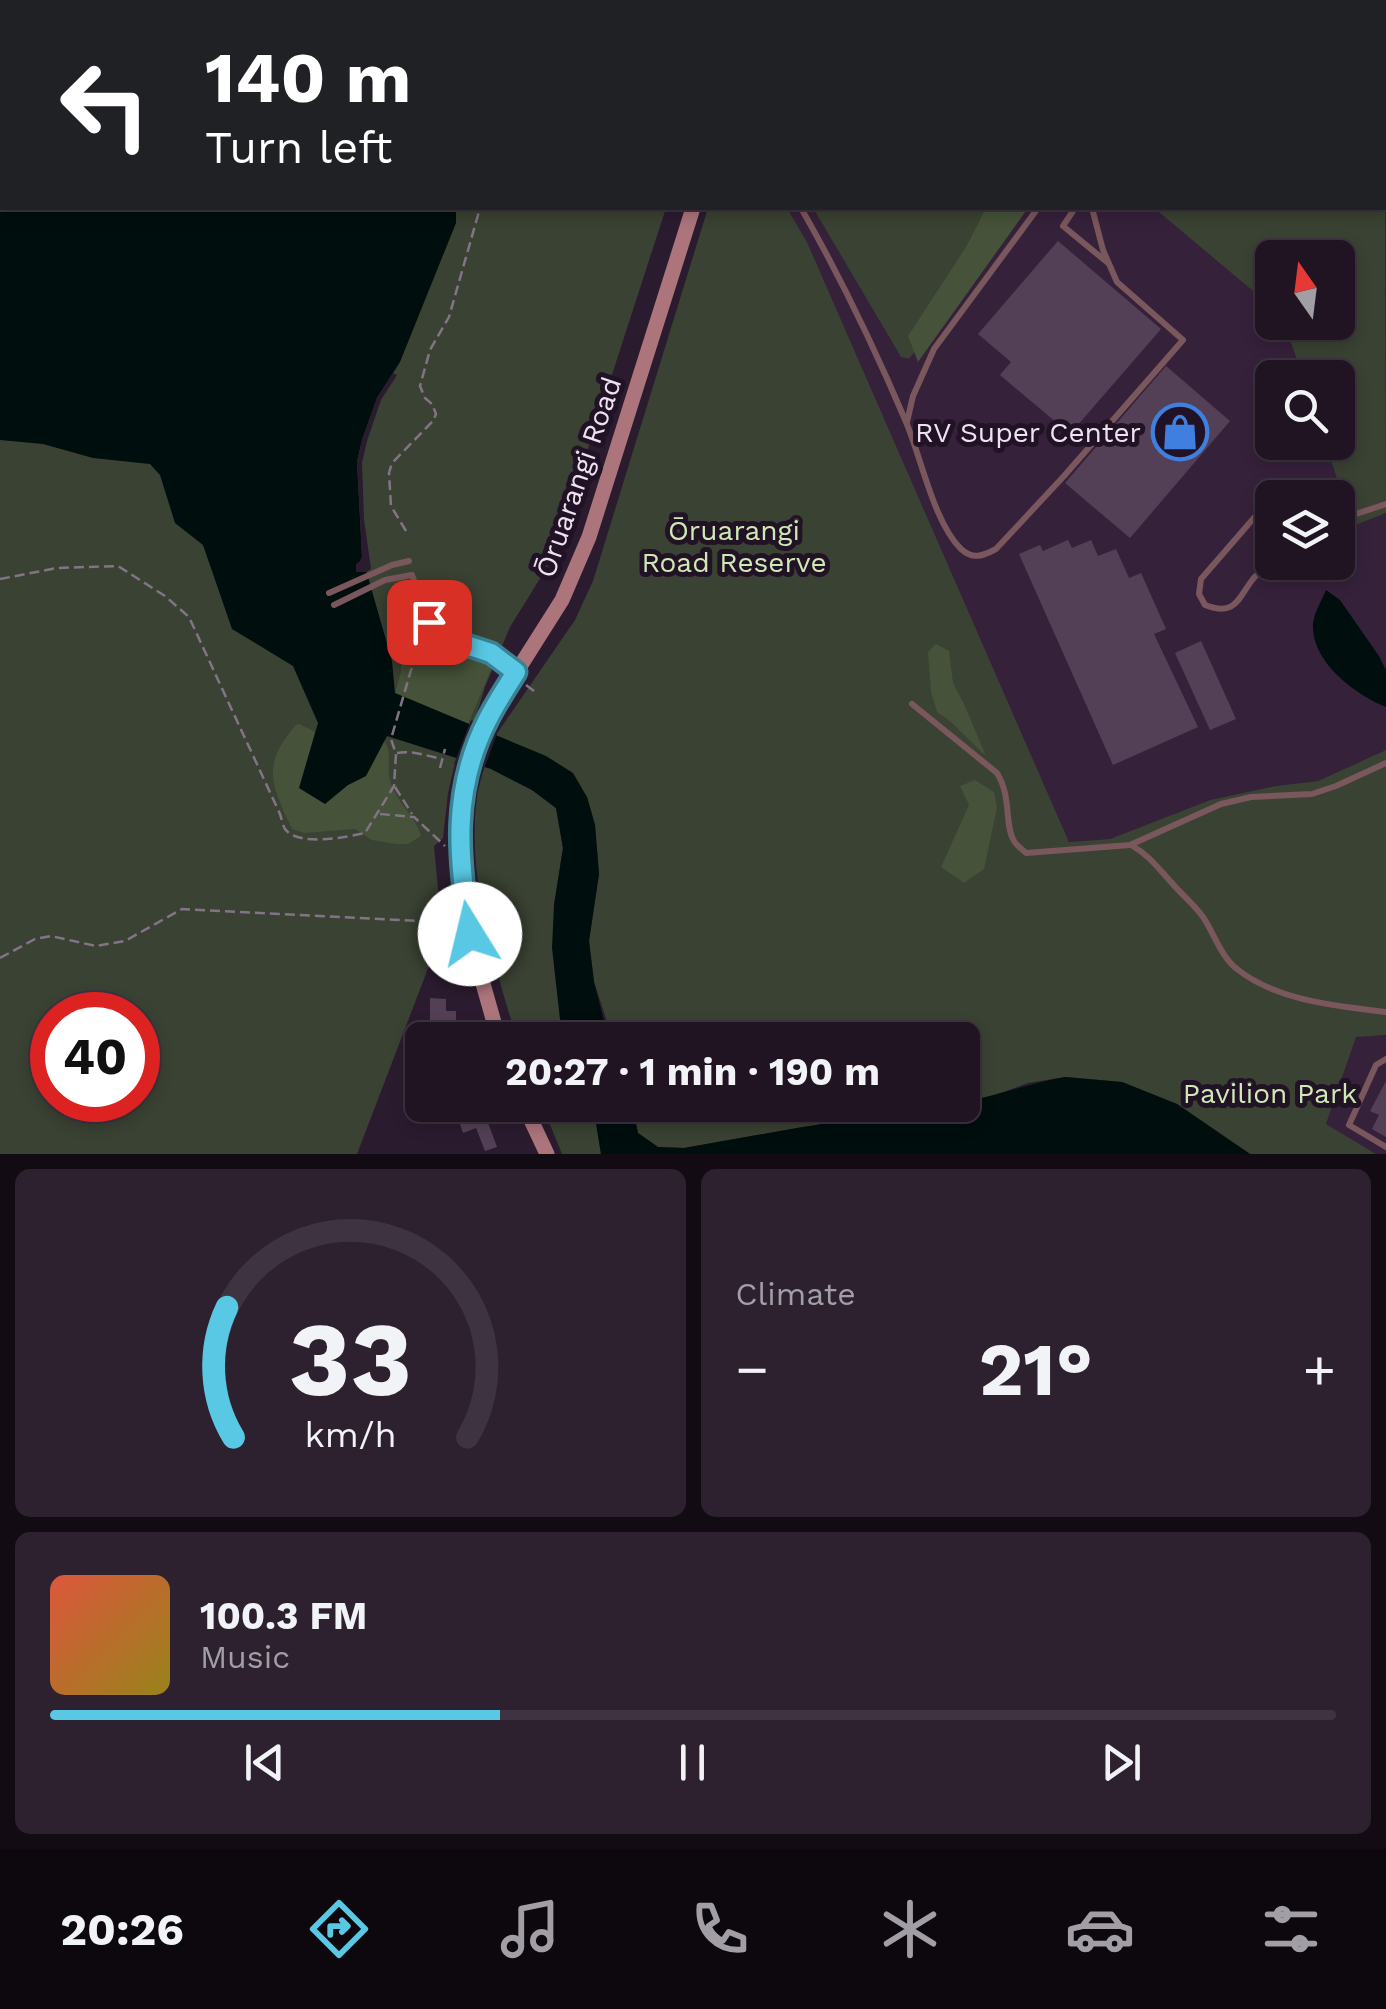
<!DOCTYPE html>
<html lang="en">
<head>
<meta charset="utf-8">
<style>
	body { margin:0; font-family:"Work Sans",sans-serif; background:#2d2130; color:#f1f3f6; height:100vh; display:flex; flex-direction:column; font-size:38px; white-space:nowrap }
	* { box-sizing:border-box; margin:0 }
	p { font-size:32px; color:#a29ea6 }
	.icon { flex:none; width:55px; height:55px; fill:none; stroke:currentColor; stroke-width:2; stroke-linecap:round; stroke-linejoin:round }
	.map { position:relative; height:1154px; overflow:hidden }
	.panel { display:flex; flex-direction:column; gap:15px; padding:15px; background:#120b13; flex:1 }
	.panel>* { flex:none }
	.hud { position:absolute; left:0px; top:0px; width:1388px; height:210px; box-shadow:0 5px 15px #0003,0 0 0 2px #3d3341; background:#202124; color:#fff; overflow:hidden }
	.needle { width:65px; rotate:346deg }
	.controls { position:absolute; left:1255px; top:240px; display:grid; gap:20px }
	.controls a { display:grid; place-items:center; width:100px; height:100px; border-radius:15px; background:#201423; box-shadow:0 5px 15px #0003,0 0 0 2px #3d3341; font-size:50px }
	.speed { position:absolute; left:30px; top:992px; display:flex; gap:20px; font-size:50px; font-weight:700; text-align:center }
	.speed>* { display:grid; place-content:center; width:130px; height:130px; border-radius:50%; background:#201423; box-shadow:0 5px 15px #0003,0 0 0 2px #3d3341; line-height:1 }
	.speed .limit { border:15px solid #d22; background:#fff; color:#111 }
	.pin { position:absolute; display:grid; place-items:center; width:85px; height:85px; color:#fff; margin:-42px; border-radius:20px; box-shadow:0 5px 15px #0006 }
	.me { position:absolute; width:110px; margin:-55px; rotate:351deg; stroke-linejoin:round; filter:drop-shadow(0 0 8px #0008) }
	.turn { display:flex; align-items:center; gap:35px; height:210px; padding:0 40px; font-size:45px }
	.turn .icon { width:130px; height:130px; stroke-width:2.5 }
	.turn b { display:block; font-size:70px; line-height:85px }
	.big { font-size:75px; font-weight:700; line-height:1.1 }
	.panel .tile { flex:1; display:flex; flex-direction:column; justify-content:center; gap:15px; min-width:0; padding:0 35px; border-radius:15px; background:#2d2130 }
	.panel .dial { align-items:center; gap:0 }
	.dial svg { height:260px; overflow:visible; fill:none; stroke:#3d3341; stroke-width:7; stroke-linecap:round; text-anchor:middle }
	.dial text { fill:#f1f3f6; stroke:none }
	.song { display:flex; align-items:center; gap:30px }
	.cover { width:120px; height:120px; border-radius:15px; background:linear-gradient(135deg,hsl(10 70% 55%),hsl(50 70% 35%)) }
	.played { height:10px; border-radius:5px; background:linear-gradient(90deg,#59c8e4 35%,#3d3341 35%) }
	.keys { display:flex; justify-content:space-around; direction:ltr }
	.heat { display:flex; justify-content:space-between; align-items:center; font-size:55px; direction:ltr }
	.panel .tiles { flex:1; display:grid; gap:15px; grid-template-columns:1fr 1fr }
	.tile:last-child { grid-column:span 2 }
	.trip { position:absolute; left:405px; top:1022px; width:575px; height:100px; border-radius:15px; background:#201423; box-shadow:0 5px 15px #0003,0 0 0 2px #3d3341; font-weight:700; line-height:100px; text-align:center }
	.menu { display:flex; height:160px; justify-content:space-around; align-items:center; background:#0d080e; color:#a29ea6 }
	.menu .icon { width:70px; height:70px }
	.menu .on { color:#59c8e4 }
	.menu b { font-size:45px; color:#f1f3f6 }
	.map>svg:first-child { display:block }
</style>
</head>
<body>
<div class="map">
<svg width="1386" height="1154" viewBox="0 0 1386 1154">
	<rect width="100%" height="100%" fill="#2b1b2f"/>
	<g fill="#36213b" fill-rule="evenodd">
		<path d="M787 208H813L901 357 909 359 941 320 1015 208H1154L1272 307V322L1284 323 1303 377 1272 378V442L1325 443 1353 526 1386 513V750L1318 781 1276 786 1210 800 1110 839 1069 842 807 242ZM1272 498H1338V562H1272Z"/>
		<path d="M1386 1035V1154H1376L1326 1124 1356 1036Z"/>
	</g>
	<g fill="#3a4233" fill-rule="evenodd">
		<path d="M0 0H773L771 2H2V208H666L572 498 546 569 510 627 485 687 473 726 496 735 575 620 593 581 708 208H787L807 242 1069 842 1110 839 1210 800 1276 786 1318 781 1386 750V1035L1356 1037 1326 1124 1376 1154H1250L1177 1104 1122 1082 1065 1077 1028 1083 987 1098 963 1102 962 1040H613L594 982 589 941 599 874 595 825 587 797 491 769 532 790 556 808 563 848 554 905 560 1019 571 1040H517C495 965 466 877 477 797 478 788 482 777 484 767L456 759 448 793 443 838 434 846 442 932 357 1154H0ZM52 1015H138V1100H52Z"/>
		<path d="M1385 125 1386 513 1353 526 1325 443 1338 442V378L1303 377 1284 323 1338 322V258H1272V307L1154 208H1385Z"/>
		<path d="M813 208H1015L941 320 909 359 901 357Z"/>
		<path d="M542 1105H593L601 1154H562Z"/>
		<path d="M632 1105H942L797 1128 684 1148 658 1147 638 1133Z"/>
	</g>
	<g fill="#465239">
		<path d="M986 208H1028L918 362 908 336 966 247Z"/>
		<path d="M418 637 437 641 449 648 484 657 493 665 468 724 395 693 401 672V652Z"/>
		<path d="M936 644 949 651 953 683 964 704 986 756 950 721 937 712 931 692 928 652Z"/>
		<path d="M299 724 315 732 300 788 348 785 366 776 384 741C393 754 386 766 390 780 395 801 416 816 421 836L408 844H396L372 840 355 829 304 833 292 829C272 785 260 766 296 725Z"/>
		<path d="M975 780 994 792 997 808 984 869 964 883 941 867 969 805 960 786Z"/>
	</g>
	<g fill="#000e0e">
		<path d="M0 0H394L397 2H2V208H456V223L400 362 377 398 362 440 357 462 362 556 392 661 395 693 546 756 573 773 587 797 595 825 599 874 589 941 594 982 609 1040H571L560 1019 552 948 554 905 563 848 556 808 532 790 491 769 387 736 366 776 348 785 325 804 299 788 318 723 293 666 232 629 203 545 175 523 160 475 150 464 93 458 43 444 0 440Z"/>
		<path d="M1326 590 1340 600 1379 656 1386 670V707C1356 695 1314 664 1313 628 1312 616 1321 602 1326 590Z"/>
		<path d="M1065 1077 1122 1082 1177 1104 1250 1154H601L593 1105H632L638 1133 658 1147 684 1148 797 1128 942 1105H962L963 1102C997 1096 1030 1083 1065 1077Z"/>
	</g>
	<g fill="#2b1b2f">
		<path d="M393 373 397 375 381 400 367 441 362 463 364 519 371 569 366 572H356V564L360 561 362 556 357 462 362 440 377 398Z"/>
		<path d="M471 720 498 731 483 772 454 764Z"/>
	</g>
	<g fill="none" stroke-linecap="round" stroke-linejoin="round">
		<g stroke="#000e0e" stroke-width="4">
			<path d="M1310 0 1311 2"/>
			<path d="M1385 148H1386"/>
		</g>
	</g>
	<g fill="#544056">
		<path d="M1058 241 1161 329 1070 434 1000 375 1011 362 978 334Z"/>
		<path d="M1166 366 1230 421 1130 538 1065 483Z"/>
		<path d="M1068 540 1072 548 1091 540 1098 556 1116 549 1129 578 1141 573 1166 629 1154 634 1198 727 1113 765 1019 554 1040 545 1043 551Z"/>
		<path d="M411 604 415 622 402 625 401 622 399 623 396 611 398 610V607Z"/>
		<path d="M1201 641 1236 719 1210 730 1175 653Z"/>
		<path d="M430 998 446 999V1011H456V1033H445V1037L430 1036Z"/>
		<path d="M1386 1081V1137L1372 1129 1379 1115 1370 1111Z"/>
		<path d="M484 1112 497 1147 485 1151 476 1128 463 1133 459 1121Z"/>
	</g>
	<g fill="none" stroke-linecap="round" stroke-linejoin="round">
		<g stroke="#827486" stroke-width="2.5" stroke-dasharray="10 5" stroke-linecap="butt">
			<path d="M554 2 555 0"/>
			<path d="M406 531 391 506 389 473 392 463 433 421 436 414 432 404 425 398 420 386 430 350 449 317 480 208"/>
			<path d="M0 579 57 568 118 566 165 596 189 617 280 814C281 817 283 826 285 829 298 847 347 837 365 833L394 786 396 754 391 739 411 670 428 639"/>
			<path d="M526 685 534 691"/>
			<path d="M397 753C412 750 427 756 442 759"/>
			<path d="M440 768 445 749"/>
			<path d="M395 787 412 814"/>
			<path d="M380 814 414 817 445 846"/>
			<path d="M0 958 35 939 51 936 96 946 125 941 182 909 420 921 454 914"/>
		</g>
		<g stroke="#7a575c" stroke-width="6">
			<path d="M1357 0 1358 2"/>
			<path d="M1071 2 1072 0"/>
			<path d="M1385 45 1386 46"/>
			<path d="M801 208C840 276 875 349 906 422 921 457 934 523 961 549 973 560 983 556 996 549L1064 476 1183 340 1117 282 1103 250 1092 208"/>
			<path d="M1075 208 1063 226 1108 263"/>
			<path d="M907 422 913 396 934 349 1038 208"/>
			<path d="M1338 520 1386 504"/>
			<path d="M1272 561C1266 567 1259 572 1253 579 1238 598 1236 617 1205 605L1199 594 1201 579 1279 489 1287 498"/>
			<path d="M329 593 392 565 409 561"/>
			<path d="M334 605 385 580 412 575 429 622 438 634 452 641 491 653 516 672"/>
			<path d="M912 704 997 773C1012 797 1004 825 1014 841 1017 846 1022 849 1026 853L1130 845 1221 804 1251 797 1312 794 1336 786 1386 763"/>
			<path d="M1131 845C1149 855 1158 868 1171 882 1181 894 1194 904 1203 917 1214 933 1221 957 1237 969 1277 1001 1337 1006 1386 1012"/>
			<path d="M1386 1059 1376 1065 1349 1125 1386 1147"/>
		</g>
		<g stroke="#ac757c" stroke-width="15">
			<path d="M796 2 798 0"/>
			<path d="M499 1040 476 959 462 882 459 823 467 777 474 751 488 717 562 600 589 537 693 208"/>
			<path d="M524 1105 547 1154"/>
		</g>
	</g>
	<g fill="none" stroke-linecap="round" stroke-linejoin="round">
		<g stroke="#3a8294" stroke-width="25">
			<path id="route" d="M429 622 442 637 491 653 516 672C506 688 496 703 488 719 451 790 458 858 470 934"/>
		</g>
		<use href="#route" stroke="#59c8e4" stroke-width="18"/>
	</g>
	<defs>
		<g id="shop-ring" transform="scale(2.875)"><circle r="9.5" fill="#211225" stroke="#3f7fe0" stroke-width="1.5"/><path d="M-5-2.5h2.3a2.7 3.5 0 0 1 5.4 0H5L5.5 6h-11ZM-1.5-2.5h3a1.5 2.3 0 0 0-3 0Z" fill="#3f7fe0"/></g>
	</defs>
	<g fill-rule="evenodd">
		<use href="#shop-ring" x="1180" y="432"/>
	</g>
	<g text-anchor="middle" stroke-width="10" stroke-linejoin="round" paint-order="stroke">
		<g font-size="28" fill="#ede2f0" stroke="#211225" text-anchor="end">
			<text x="1141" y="442">RV Super Center</text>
		</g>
		<g font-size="28" fill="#ede2f0" stroke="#211225">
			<text transform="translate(578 477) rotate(-71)" y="10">Ōruarangi Road</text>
		</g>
		<g font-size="28" fill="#cfe8b5" stroke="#211225">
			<text x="734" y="540">Ōruarangi<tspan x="734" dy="32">Road Reserve</tspan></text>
			<text x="1270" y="1103">Pavilion Park</text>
		</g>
	</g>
</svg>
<div class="controls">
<a><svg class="needle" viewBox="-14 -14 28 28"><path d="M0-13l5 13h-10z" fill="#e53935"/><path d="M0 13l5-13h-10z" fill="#a29ea6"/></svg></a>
<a><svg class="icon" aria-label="search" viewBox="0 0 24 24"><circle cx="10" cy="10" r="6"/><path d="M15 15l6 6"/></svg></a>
<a><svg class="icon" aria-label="layers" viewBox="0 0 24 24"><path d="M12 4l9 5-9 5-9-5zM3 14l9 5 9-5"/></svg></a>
</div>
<div class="speed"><div class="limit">40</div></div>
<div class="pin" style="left:429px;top:622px;background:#d93025"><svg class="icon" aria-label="arrive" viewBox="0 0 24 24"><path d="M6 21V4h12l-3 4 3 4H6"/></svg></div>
<svg class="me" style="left:470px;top:934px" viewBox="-20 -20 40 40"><circle r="19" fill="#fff"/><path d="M0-13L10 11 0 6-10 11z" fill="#59c8e4"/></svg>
<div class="trip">20:27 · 1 min · 190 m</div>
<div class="hud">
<div class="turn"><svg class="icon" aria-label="left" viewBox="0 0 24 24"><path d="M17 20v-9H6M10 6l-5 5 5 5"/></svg><div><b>140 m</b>Turn left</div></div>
</div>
</div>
<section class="panel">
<div class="tiles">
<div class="tile dial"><svg viewBox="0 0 100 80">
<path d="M14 69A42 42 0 1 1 86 69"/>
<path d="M14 69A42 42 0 0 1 12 29" stroke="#59c8e4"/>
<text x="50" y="56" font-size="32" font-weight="700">33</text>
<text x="50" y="72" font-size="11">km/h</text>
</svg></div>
<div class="tile"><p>Climate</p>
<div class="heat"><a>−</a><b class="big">21°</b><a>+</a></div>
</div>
<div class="tile">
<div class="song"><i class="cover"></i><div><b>100.3 FM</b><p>Music</p></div></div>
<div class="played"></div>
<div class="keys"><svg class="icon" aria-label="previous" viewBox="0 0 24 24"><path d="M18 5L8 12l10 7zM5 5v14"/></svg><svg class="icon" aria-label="pause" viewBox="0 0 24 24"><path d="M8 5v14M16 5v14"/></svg><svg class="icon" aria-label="next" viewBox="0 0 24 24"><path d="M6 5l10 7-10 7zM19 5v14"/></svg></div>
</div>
</div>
</section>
<nav class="menu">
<b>20:26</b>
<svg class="icon on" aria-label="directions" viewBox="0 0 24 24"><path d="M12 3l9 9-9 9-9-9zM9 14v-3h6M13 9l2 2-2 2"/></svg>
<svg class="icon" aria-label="music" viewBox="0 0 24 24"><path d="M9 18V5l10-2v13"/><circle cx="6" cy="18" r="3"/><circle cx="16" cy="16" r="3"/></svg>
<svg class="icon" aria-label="phone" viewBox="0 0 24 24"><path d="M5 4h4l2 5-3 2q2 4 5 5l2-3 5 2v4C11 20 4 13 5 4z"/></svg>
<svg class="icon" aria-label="climate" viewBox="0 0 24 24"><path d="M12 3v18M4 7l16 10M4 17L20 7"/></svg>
<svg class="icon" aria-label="car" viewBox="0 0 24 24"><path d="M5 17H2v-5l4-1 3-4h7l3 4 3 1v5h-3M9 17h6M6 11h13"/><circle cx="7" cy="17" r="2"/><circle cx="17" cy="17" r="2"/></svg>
<svg class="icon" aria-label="filters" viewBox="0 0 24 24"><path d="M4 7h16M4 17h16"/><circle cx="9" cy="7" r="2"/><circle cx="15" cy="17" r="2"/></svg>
</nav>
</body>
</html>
